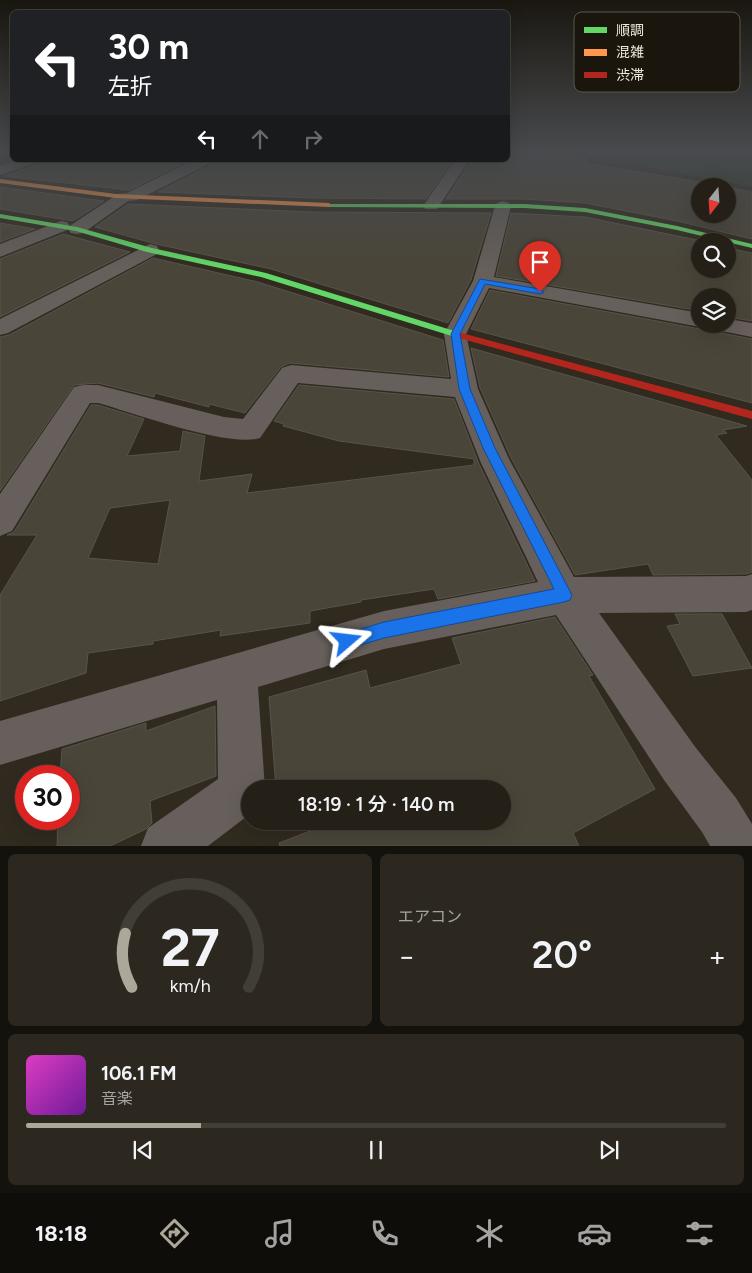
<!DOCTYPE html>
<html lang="ja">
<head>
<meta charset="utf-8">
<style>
	body { margin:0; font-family:Figtree,"Noto Sans JP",sans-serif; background:#2c2820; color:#f1f3f6; height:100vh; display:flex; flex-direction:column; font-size:19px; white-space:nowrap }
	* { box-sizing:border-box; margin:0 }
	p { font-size:16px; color:#a3a3a1 }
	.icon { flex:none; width:28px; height:28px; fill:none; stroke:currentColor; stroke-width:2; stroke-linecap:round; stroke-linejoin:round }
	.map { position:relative; height:846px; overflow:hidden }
	.side { display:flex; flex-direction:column; gap:8px; padding:8px; background:#14120d; flex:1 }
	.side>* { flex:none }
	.guide { position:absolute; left:10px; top:10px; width:500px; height:152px; border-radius:8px; box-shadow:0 5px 20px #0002,0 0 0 1px #413e36; background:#202124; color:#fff; overflow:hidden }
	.needle { width:32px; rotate:197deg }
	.buttons { position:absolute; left:691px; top:178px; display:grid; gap:10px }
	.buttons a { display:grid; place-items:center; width:45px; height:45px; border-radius:50%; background:#242017; box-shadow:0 5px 20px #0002,0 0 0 1px #413e36; font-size:25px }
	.speed { position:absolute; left:15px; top:765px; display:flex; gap:10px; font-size:25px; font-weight:700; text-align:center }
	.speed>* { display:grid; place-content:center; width:65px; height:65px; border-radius:50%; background:#242017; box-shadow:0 5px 20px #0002,0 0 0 1px #413e36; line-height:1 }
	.speed .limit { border:8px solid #d22; background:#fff; color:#111 }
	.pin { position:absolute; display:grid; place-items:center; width:42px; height:42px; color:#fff; margin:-51px -21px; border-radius:50% 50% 50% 0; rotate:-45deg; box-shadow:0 0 5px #0007 }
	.pin .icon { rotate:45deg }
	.me { position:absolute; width:55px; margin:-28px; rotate:73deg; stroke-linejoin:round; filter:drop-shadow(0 0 4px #0008) }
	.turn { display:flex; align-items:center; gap:18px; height:105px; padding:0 15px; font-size:22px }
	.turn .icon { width:65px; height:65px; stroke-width:2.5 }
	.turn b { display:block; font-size:35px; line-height:42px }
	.lanes { display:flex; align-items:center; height:48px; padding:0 15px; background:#0003; justify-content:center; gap:25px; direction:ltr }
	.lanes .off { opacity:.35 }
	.big { font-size:38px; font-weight:600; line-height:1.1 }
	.side .tile { flex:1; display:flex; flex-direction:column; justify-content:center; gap:8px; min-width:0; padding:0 18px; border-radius:8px; background:#2c2820 }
	.side .dial { align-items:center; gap:0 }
	.dial svg { height:130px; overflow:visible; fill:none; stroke:#413e36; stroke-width:7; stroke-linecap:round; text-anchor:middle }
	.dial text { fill:#f1f3f6; stroke:none }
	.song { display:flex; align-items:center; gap:15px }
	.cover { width:60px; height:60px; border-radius:8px; background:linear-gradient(135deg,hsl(310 70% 55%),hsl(280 70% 35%)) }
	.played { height:5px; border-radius:2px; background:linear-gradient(90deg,#ada79a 25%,#413e36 25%) }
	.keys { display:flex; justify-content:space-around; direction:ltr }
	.heat { display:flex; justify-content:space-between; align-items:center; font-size:28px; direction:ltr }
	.side .tiles { flex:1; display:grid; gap:8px; grid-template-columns:1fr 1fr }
	.tile:last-child { grid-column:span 2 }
	.trip { position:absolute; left:241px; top:780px; width:270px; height:50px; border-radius:25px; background:#242017; box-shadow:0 5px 20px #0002,0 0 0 1px #413e36; font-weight:600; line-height:50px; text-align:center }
	.tabs { display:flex; height:80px; justify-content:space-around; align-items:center; background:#0e0d09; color:#a3a3a1 }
	.tabs .icon { width:35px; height:35px }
	.tabs .on { color:#ada79a }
	.tabs b { font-size:22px; color:#f1f3f6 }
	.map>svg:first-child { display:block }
</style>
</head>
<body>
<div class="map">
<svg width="752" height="846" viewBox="0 0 752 846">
	<rect width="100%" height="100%" fill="#302a1f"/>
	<path fill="#2f3e2e" d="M752 150V187L554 150Z"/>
	<g fill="#4a4539" stroke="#58544b" fill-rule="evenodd">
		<path d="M508 150H543L587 159 585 163 724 186H700V214H728V187L752 192V239L677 221 585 203 525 199H446L472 160H508Z"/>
		<path d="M52 160H190L129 190 4 176Z"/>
		<path d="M214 160H317L450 164 426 199 313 198 158 192 211 165Z"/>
		<path d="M0 187 104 201 73 221 0 209Z"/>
		<path d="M128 204 313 212 491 213 471 280 448 323 271 269 156 244 95 227Z"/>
		<path d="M511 213 585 217 702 241H700V269H728V248L752 253V321L728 317V296H700V311L496 276Z"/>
		<path d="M0 223 35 229 0 242Z"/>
		<path d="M63 234 130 252 0 317V259Z"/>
		<path d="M153 258 258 282 443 340 449 377 290 363 281 367 245 413 209 404V407L155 393 154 397 98 383 74 385 0 491V337L9 335Z"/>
		<path d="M490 290 700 329 707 326 711 331 752 339V403L471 329Z"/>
		<path d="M471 348 747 426 723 430 727 433 716 435 752 480V572L746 574 653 575 648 564 575 575 511 458 480 388Z"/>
		<path d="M299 385 454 399 479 464 535 581 438 599 434 589 361 600V602L310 611V623L220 636 221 630 153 641V644L88 653 86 673 0 701V595L37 535H7L14 532 91 405H98L144 419 127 456 180 451 183 431 205 436 199 481 252 474 247 493 474 465V459L339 441 283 426 284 424 274 421ZM170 500 158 564 88 558 110 508Z"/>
		<path d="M675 614H722L752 668 693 676 667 626 680 624Z"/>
		<path d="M555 617 593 675 589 676 655 789 573 833 579 846H280L279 843 336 821H502V789H276L269 697 366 670 370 688 461 664 452 638Z"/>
		<path d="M215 706 216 776 150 801 152 823 146 829 110 846H57L58 819H69V776H60L62 749 146 723V731Z"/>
	</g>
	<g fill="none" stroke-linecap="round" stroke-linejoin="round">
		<g fill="#665f5b" fill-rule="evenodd">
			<path d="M18 160H38L36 163 0 175V166Z"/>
			<path d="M194 160H212L210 163 137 200 128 201 83 233 77 234 71 233 68 229 71 225 118 194 127 193Z"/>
			<path d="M455 160H469L437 209H425L423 206Z"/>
			<path d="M503 201 509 203 511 206 494 277 700 313V324H728V319L752 323V337L711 329 708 324 700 327 489 288 466 334 478 389 509 459 574 577 746 576 752 574V610L746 612 599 613 696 748 736 798 752 824V846H710L702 832 664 780 556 615 384 649 258 687 265 789H250V814L208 846H141L148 828 218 779 217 700 0 765V721L384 611 538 582 481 463 455 397 298 383 260 438C229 448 134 413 98 403H90L12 531 0 536V494L74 387 83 385H98L224 417 243 419 282 368 291 365 451 379 444 334 473 281 495 206 497 203Z"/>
			<path d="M61 221 67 222 70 226 67 230 0 257V244Z"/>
			<path d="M150 244 157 246 159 250 157 254 8 333 0 335V319Z"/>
		</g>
		<g fill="#63d668" fill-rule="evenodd">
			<path d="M327 204H525L585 208 677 226 752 244V248L677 230 585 212 525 208 329 207 327 206Z"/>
			<path d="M0 214 77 227 152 248 266 273 461 333 463 335 461 337H455L261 277 147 252 76 231 0 218Z"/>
		</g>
		<path fill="#ff974d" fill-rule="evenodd" d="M0 179 116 194 329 203 332 205 329 207 116 198 0 183Z"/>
		<path fill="#b3261e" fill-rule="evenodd" d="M458 332 752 411V419L455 337 453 335Z"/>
	</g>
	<linearGradient id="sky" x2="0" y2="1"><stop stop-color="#1a1711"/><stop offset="0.56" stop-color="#484a4d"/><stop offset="1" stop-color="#484a4d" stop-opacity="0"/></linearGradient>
	<rect width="752" height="269" fill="url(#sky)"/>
	<path fill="#1a73e8" stroke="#114b97" d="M480 279 540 289 544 292 540 294 485 284 460 334 470 389 495 448 572 595 570 600 564 602 384 638 347 649 342 647 339 641 342 635 384 622 554 589 483 448 459 389 451 334Z"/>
	<rect x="574" y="12" width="166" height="80" rx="8" fill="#1a160d" stroke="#5a564b" stroke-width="1"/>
	<rect x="584" y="27" width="23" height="6" fill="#63d668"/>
	<rect x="584" y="49" width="23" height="7" fill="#ff974d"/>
	<rect x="584" y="72" width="23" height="6" fill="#b3261e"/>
	<g font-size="14" fill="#f0eadd">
		<text x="616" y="35">順調</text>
		<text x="616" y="57">混雑</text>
		<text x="616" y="80">渋滞</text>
	</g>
</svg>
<div class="buttons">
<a><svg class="needle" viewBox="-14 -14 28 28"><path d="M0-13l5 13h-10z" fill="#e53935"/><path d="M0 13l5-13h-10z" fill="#a3a3a1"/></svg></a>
<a><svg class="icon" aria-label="search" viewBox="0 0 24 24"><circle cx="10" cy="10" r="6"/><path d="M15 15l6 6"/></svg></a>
<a><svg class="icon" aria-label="layers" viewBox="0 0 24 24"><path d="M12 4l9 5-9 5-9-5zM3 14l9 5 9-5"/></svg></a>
</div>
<div class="speed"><div class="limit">30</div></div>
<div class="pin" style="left:540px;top:292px;background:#d93025"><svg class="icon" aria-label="arrive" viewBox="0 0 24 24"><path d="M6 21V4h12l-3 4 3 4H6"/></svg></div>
<svg class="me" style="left:347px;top:641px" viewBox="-20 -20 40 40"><path d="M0-17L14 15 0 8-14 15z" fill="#1a73e8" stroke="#fff" stroke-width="4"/></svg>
<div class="trip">18:19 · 1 分 · 140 m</div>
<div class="guide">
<div class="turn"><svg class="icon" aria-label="left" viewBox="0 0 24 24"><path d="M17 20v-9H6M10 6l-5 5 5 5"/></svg><div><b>30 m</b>左折</div></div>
<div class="lanes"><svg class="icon" aria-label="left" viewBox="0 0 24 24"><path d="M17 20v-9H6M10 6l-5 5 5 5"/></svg><svg class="icon off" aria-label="ahead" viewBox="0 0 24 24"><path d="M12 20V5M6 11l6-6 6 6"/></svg><svg class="icon off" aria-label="right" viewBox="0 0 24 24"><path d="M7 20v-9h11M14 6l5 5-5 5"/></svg></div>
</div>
</div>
<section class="side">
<div class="tiles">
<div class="tile dial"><svg viewBox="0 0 100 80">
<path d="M14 69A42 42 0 1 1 86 69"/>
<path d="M14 69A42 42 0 0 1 10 36" stroke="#ada79a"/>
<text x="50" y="56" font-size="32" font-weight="700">27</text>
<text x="50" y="72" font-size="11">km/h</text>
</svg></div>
<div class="tile"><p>エアコン</p>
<div class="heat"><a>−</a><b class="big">20°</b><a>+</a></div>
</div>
<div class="tile">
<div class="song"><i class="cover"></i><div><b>106.1 FM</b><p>音楽</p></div></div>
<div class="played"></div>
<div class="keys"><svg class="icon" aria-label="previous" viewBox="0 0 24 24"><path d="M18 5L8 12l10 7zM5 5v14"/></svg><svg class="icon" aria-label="pause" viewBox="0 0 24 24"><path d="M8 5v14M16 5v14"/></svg><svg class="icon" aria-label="next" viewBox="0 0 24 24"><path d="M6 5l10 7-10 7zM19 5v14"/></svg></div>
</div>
</div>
</section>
<nav class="tabs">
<b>18:18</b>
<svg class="icon on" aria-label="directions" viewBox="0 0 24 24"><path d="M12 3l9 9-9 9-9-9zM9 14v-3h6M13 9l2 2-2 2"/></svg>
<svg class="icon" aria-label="music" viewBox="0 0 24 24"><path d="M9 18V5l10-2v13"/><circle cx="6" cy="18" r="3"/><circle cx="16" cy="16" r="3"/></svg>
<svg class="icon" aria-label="phone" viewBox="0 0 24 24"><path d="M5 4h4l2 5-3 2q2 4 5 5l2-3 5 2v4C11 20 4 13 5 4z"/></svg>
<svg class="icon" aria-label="climate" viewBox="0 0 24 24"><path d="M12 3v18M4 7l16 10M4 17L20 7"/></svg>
<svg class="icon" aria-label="car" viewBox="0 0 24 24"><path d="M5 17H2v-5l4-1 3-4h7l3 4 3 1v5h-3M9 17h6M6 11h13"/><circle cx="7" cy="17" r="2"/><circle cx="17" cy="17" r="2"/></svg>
<svg class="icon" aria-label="filters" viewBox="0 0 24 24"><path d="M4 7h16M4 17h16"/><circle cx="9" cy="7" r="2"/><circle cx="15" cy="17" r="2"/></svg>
</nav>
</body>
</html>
